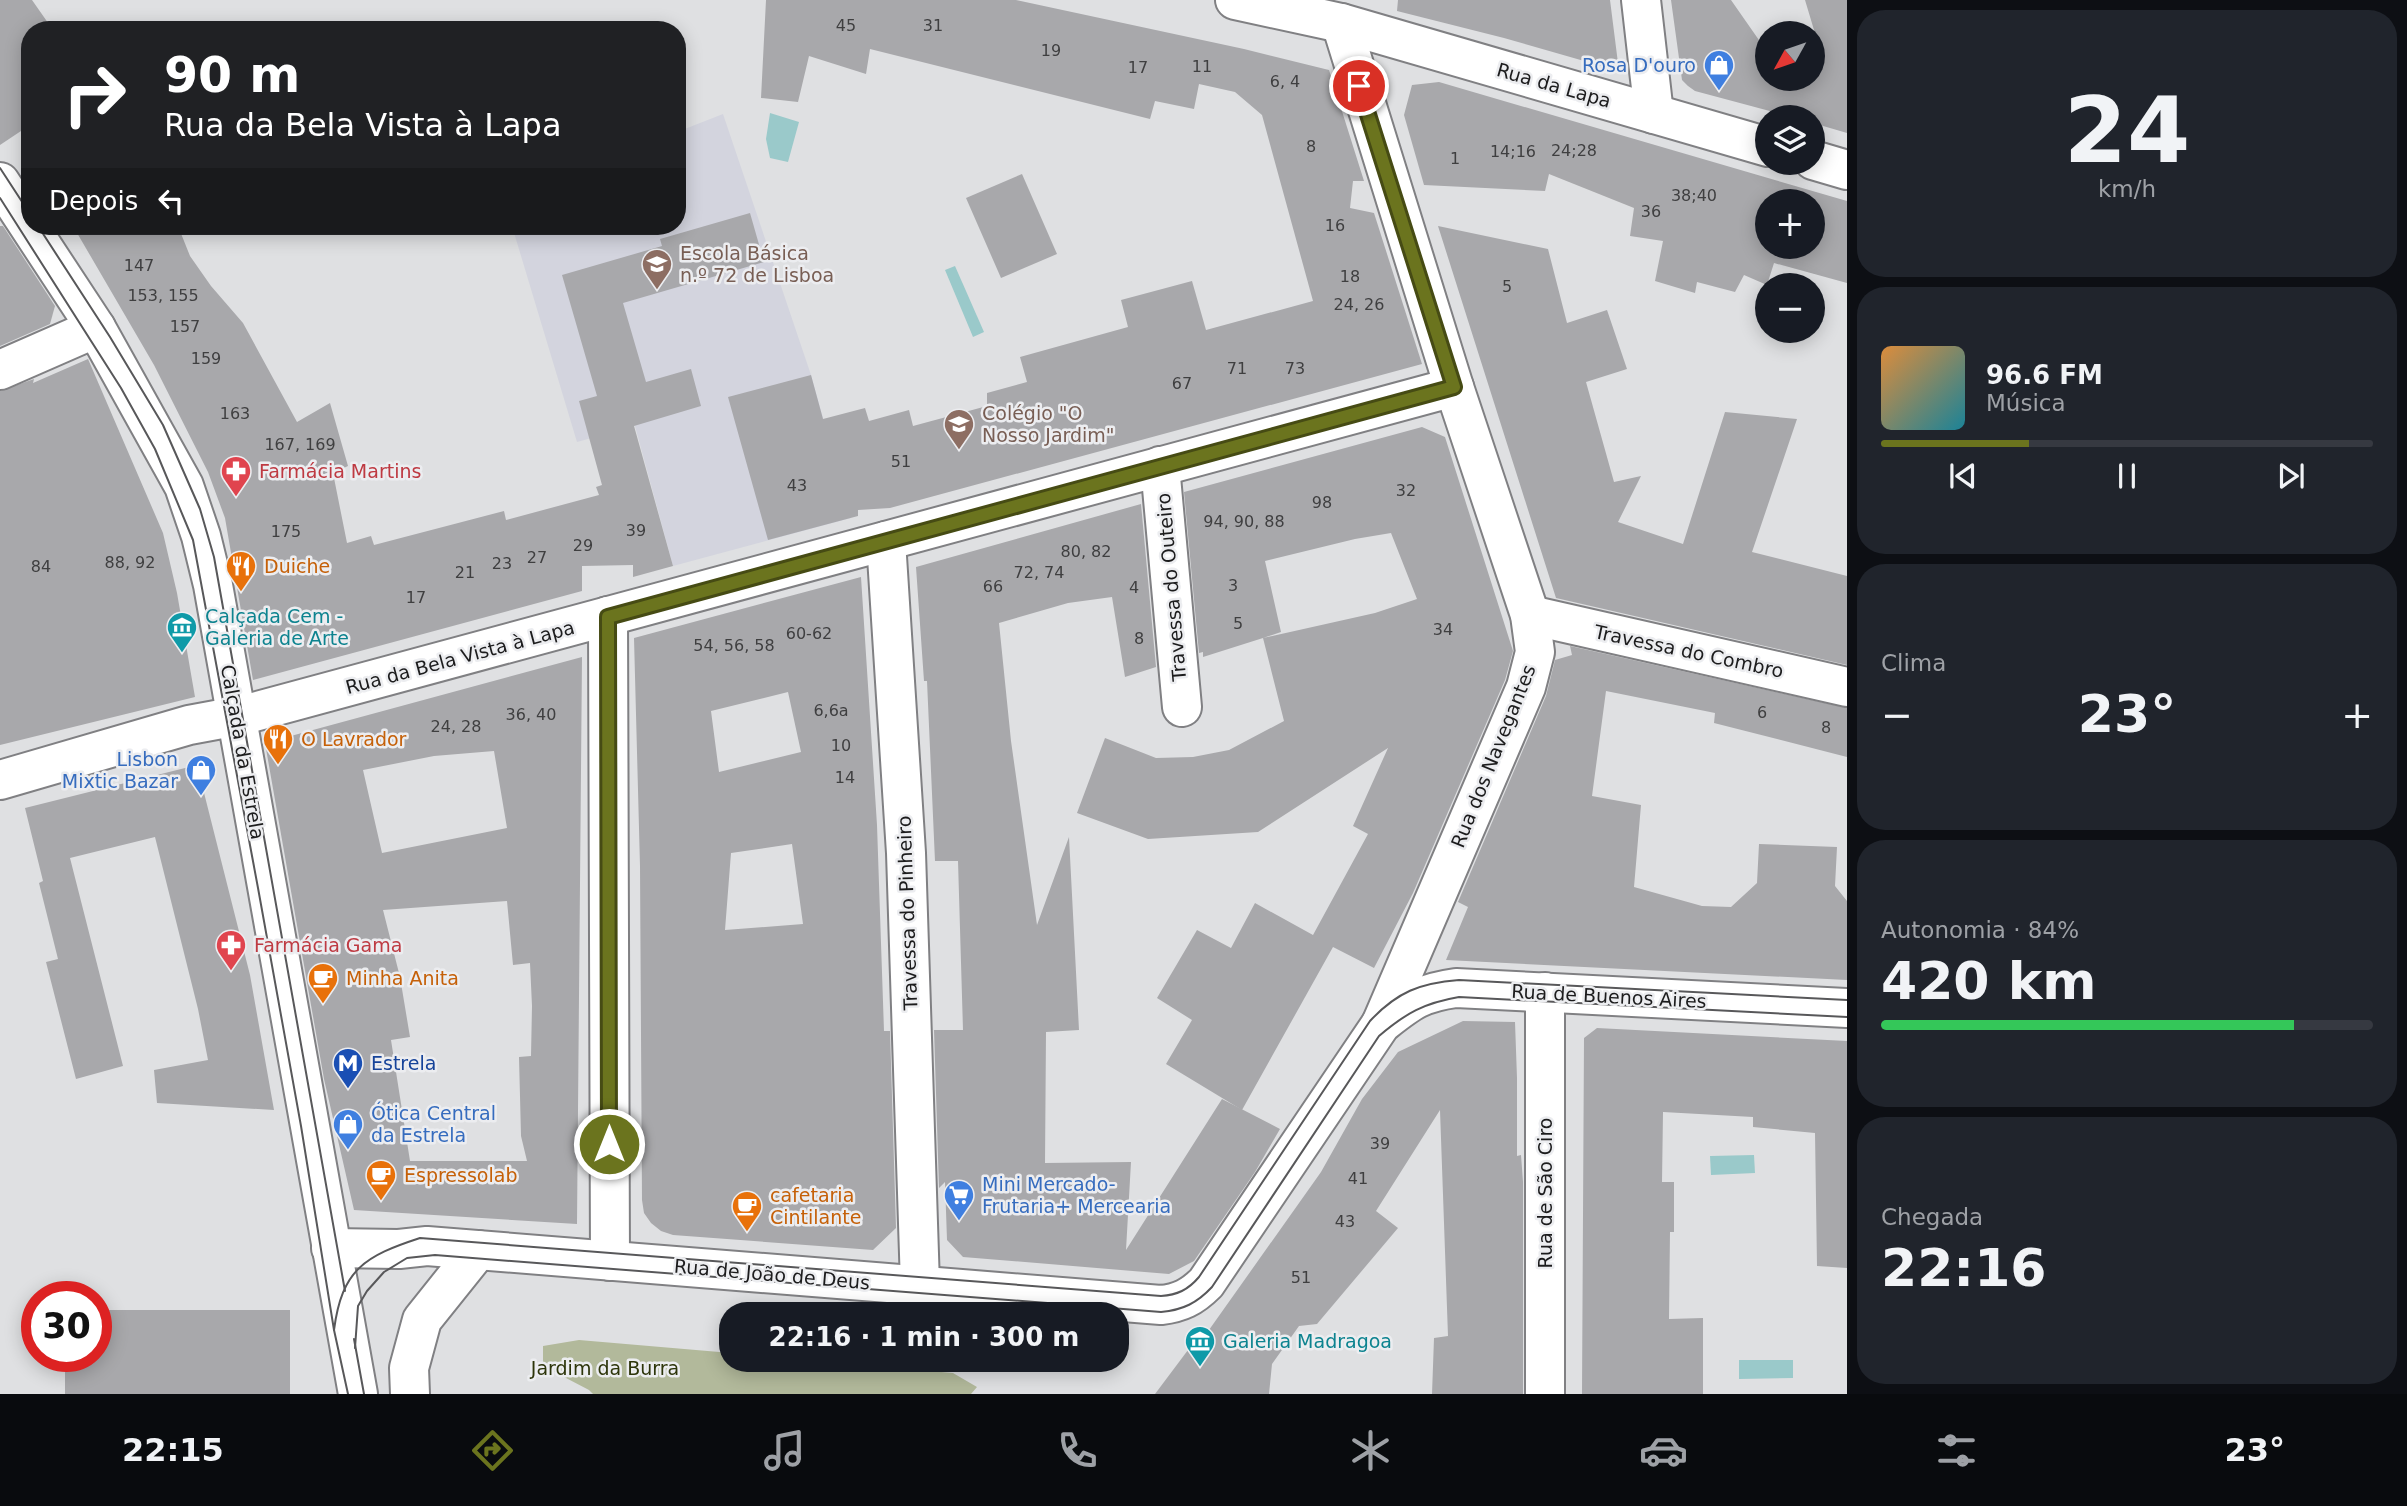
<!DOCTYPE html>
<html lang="pt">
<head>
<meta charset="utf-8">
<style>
	body { margin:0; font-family:"DejaVu Sans",sans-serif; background:#20242c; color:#f1f3f6; height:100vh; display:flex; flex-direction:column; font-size:26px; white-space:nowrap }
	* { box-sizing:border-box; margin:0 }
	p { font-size:23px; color:#9ea1a6 }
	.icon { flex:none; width:38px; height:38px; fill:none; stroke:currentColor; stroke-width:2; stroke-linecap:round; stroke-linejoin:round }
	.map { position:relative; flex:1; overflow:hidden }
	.panel { display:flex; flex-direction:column; gap:10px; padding:10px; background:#0d0f14; width:560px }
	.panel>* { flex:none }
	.hud { position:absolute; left:21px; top:21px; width:665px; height:214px; border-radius:28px; box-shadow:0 4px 18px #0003; background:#202124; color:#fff; overflow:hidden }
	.needle { width:46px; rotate:230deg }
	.fabs { position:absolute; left:1755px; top:21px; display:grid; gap:14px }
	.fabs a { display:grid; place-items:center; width:70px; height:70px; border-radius:50%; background:#171b24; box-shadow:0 4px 18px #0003; font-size:35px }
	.speed { position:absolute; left:21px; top:1281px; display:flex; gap:14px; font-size:35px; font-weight:700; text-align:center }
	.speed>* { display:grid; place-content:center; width:91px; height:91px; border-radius:50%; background:#171b24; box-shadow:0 4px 18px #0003; line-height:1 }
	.speed .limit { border:10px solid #d22; background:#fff; color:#111 }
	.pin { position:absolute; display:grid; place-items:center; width:60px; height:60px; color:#fff; margin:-30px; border:4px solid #fff; border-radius:50%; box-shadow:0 2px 7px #0007 }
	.me { position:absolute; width:77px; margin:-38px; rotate:0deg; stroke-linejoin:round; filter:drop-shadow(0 0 5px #0008) }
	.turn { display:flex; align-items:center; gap:24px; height:147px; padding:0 28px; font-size:32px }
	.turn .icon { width:91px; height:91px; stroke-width:2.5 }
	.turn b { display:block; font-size:49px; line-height:60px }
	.then { display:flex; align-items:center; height:66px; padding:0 28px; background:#0003; gap:14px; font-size:26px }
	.big { font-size:52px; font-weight:700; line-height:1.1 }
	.panel .card { flex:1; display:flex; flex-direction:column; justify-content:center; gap:10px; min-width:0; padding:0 24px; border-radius:28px; background:#20242c }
	.panel .dial { align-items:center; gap:0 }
	.dial b { font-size:91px; line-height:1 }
	.song { display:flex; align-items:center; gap:21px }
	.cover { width:84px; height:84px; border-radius:10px; background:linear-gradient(135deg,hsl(30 70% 55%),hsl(190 70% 35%)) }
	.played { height:7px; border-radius:4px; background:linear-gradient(90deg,#6b741e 30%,#363941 30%) }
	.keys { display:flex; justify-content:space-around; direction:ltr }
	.heat { display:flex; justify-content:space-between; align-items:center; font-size:38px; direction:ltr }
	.charge { height:10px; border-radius:5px; background:linear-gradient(90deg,#34c759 84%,#363941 0) }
	.trip { position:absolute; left:719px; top:1302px; width:410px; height:70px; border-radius:28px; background:#171b24; box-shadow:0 4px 18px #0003; font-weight:700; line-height:70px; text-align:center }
	.tabs { display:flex; height:112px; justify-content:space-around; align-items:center; background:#090b0e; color:#9ea1a6 }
	.tabs .icon { width:49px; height:49px }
	.tabs .on { color:#6b741e }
	.tabs b { font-size:32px; color:#f1f3f6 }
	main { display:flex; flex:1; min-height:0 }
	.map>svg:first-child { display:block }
</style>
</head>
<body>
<main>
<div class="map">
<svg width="1847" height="1394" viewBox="0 0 1847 1394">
	<rect width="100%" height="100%" fill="#dfe0e2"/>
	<path fill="#d3d4de" d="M723 114 811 375 851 518 673 566 635 426 577 442 512 226H677V132Z"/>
	<path fill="#b2b99b" d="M579 1340 731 1353 732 1360H804L953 1373 977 1387 971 1394H593L589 1390 543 1366V1346Z"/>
	<g fill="#9ac9ca">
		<path d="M770 113 799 122 788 162 770 158 766 139Z"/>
		<path d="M955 266 984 332 973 337 945 270Z"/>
		<path d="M1754 1155 1755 1173 1711 1175 1710 1156Z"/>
		<path d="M1739 1360H1793V1378L1739 1379Z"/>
	</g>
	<g fill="#a8a8ab" fill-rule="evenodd">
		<path d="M0 0H32L53 30H30V125L0 145Z"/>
		<path d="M766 0H1016L1244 49 1329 70 1364 181H1353L1350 208 1374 213 1422 364 890 508 858 510V516L768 540 728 397 811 375 823 419 865 408 869 421 909 410 913 426 987 406V393L1027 382 1020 357 1128 327 1121 300 1192 281 1206 330 1313 301 1262 115 1235 92 1199 84 1194 109 1155 101 1150 119 870 49 866 74 809 56 798 102 761 98Z"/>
		<path d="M1398 0H1610L1619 71 1504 38 1397 11Z"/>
		<path d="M1671 0H1731L1761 43 1768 45V79H1813V58L1823 60 1805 0H1847V133L1813 123V117H1792L1695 91 1688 86 1682 80Z"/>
		<path d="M1439 82 1847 201V283L1774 263 1767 285 1744 275 1735 292 1697 282 1695 293 1655 281 1663 241 1630 236 1634 208 1549 174 1545 191 1424 185 1404 115 1412 85ZM1768 201H1813V247H1768Z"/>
		<path d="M1022 174 1057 254 1001 278 966 198Z"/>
		<path d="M750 213 764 262 623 303 646 382 691 369 701 406 634 426 673 566 633 577V565L582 566V591L253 680 225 518 208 472 154 365 73 226H178L190 256 211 286 243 323 297 422 330 403 348 466 333 473 347 543 371 536 374 545 504 511 506 520 599 495 596 487 602 485 579 401 597 396 562 275 662 246 660 239Z"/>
		<path d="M0 226H3L55 306 50 324 0 346Z"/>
		<path d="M1438 226 1548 249 1567 323 1607 310 1627 369 1586 382 1614 482 1641 476 1618 522 1683 544 1725 412 1797 419 1752 552 1847 576V665L1556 598Z"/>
		<path d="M88 359 163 533 177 593 195 697 0 745V391L34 379 33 383Z"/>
		<path d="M1422 427 1445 437 1513 651 1505 680 1413 893 1374 968 1333 947 1242 1110 1166 1064 1192 1020 1157 998 1197 930 1231 948 1255 903 1313 935 1368 834 1353 826 1388 748 1258 832 1148 839 1077 813 1105 738 1156 758 1193 757 1229 750 1284 721 1263 638 1203 657V652L1199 653 1184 492ZM1391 533 1417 599 1375 613 1263 638 1281 632 1265 561 1355 539Z"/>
		<path d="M1141 504 1156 667 1125 677 1112 597 1068 603 999 623 1011 741 1037 925 1069 837 1079 1030 1046 1032 1045 1163 1131 1162 1126 1250 1222 1099 1280 1129 1255 1172 1194 1261 1169 1274 963 1257 947 1240 945 1182 939 1188 934 1030H963L958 861H935L927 681H924L916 567Z"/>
		<path d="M861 577 877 825 884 1031H890L896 1228 873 1250 673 1235 661 1231 651 1223 644 1213 642 1200 640 866 634 638ZM788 692 801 752 719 772 711 711ZM792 844 803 924 725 930 731 853Z"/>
		<path d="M1570 646 1847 708V757L1714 723 1715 713 1606 691 1592 796 1641 805 1634 887 1702 906 1731 907 1757 883 1759 844 1837 847 1835 886 1847 901V980L1446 960 1468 907 1458 902 1546 696 1555 660 1572 655Z"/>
		<path d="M582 657 577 1224 354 1210 324 1079 265 743ZM494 751 507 828 382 853 363 770 434 756ZM507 901 513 965 530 963 532 1006 531 1056 519 1057 521 1136 527 1161H410L391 1040 410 1037 400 977 383 910Z"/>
		<path d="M197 765 250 975 274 1110 157 1103 154 1070 208 1060 198 1009 155 837 70 858 123 1066 76 1079 46 962 58 959 39 883 43 881 25 808Z"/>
		<path d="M1463 1021 1515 1022 1517 1078V1156L1521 1155 1523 1182V1394H1432L1434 1338 1448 1336 1440 1110 1376 1211 1398 1228 1317 1324 1299 1326 1272 1364 1269 1394H1155L1200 1334 1204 1337 1321 1172 1362 1099 1398 1052Z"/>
		<path d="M1597 1028 1847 1041V1268L1817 1266 1815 1133 1753 1127V1117L1663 1112 1662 1182H1674V1232H1670L1669 1319 1703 1318V1394H1582L1584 1038Z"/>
		<path d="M96 1310H290V1394H65V1356H96Z"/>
	</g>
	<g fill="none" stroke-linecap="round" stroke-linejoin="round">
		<g stroke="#808083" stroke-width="42">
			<g id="street">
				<path d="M1235 0 1341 23 1768 147"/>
				<path d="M1641 0 1654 114"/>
				<path d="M1341 23 1454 387 1530 615 1535 652 1526 687 1381 1024"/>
				<path d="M1813 160 1847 170"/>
				<path d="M0 370 96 328"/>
				<path d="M1160 466 1182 707"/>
				<path d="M886 541 906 853 920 1285"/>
				<path d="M1530 615 1847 687"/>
				<path d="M608 616 610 1261"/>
				<path d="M0 780 189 725 243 715 1454 387"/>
				<path d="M1545 1394V992"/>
			</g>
		</g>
		<g stroke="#808083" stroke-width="42">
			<g id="secondary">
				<path d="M0 182 96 328 184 486 201 536 213 585 358 1394"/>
				<path d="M331 1248 399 1249 427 1246 1161 1305C1180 1303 1192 1297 1206 1283L1381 1024C1409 1002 1419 993 1456 988L1847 1008"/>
				<path d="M410 1394 409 1368 422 1320 478 1250"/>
			</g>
		</g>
		<use href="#street" stroke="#fff" stroke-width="38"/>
		<use href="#secondary" stroke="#fff" stroke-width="38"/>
		<g stroke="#58585a" stroke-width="2">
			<path d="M0 168 30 214"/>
			<path d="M0 198 121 388 155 449 193 540 258 888 301 1126 334 1330 348 1394"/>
			<path d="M38 226 110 337 163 425 200 509 214 557 345 1291"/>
			<path d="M334 1330C342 1269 365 1256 420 1238L1161 1296C1177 1295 1188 1290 1199 1277L1370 1021C1397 992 1420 983 1459 980L1847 1000"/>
			<path d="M354 1339 364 1394"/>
			<path d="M355 1348 358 1306 367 1291 384 1272 407 1258 435 1255 1161 1312C1183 1310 1197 1303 1212 1287L1379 1036C1406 1013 1424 1003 1459 997L1847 1017"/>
		</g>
	</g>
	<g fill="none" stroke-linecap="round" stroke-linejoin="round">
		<g stroke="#464b14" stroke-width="18">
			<path id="route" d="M609 1144 608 617 1454 387 1359 86"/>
		</g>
		<use href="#route" stroke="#6b741e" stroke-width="12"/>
	</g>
	<defs>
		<g id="shop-pin" transform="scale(1.575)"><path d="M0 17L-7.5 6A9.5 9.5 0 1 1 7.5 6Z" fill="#3f7fe0" stroke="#ecedf0"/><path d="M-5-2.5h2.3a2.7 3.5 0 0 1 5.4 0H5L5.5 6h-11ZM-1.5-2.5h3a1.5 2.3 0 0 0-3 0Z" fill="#fff"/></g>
		<g id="school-pin" transform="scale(1.575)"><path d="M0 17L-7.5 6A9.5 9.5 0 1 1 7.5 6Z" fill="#8d6e63" stroke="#ecedf0"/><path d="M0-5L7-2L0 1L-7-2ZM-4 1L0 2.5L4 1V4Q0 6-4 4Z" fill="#fff"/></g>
		<g id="pharmacy-pin" transform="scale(1.575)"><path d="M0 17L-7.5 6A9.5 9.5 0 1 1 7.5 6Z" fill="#e0444e" stroke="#ecedf0"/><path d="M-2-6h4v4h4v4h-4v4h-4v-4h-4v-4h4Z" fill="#fff"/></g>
		<g id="restaurant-pin" transform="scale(1.575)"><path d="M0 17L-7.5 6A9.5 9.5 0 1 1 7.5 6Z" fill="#e8710a" stroke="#ecedf0"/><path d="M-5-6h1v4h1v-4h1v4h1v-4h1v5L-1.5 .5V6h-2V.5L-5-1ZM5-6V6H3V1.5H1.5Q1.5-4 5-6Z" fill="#fff"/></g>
		<g id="museum-pin" transform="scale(1.575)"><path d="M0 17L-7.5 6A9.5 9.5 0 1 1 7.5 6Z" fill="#0f9aa8" stroke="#ecedf0"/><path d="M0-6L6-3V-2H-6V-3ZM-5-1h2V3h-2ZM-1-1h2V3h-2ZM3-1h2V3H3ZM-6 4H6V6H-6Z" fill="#fff"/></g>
		<g id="cafe-pin" transform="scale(1.575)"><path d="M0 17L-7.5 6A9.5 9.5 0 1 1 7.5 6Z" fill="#e8710a" stroke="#ecedf0"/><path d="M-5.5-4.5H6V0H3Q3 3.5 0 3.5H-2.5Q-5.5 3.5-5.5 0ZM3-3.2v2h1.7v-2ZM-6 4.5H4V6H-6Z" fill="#fff"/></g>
		<g id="metro-pin" transform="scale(1.575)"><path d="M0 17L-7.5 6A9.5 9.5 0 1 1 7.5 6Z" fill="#1a4fb4" stroke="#ecedf0"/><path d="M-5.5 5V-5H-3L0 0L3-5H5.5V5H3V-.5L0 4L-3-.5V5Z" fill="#fff"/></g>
		<g id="supermarket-pin" transform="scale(1.575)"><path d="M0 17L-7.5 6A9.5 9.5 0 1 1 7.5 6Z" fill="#3f7fe0" stroke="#ecedf0"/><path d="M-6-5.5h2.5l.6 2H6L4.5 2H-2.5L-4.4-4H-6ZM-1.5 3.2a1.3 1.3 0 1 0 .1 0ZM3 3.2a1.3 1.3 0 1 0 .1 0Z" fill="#fff"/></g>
	</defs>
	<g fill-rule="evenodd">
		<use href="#shop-pin" x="1719" y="65"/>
		<use href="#school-pin" x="657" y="264"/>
		<use href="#school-pin" x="959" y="424"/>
		<use href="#pharmacy-pin" x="236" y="471"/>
		<use href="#restaurant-pin" x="241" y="566"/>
		<use href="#museum-pin" x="182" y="627"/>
		<use href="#restaurant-pin" x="278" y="739"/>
		<use href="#shop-pin" x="201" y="770"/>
		<use href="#pharmacy-pin" x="231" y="945"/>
		<use href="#cafe-pin" x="323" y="978"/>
		<use href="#metro-pin" x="348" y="1063"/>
		<use href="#shop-pin" x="348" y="1124"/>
		<use href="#cafe-pin" x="381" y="1175"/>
		<use href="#supermarket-pin" x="959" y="1195"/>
		<use href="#cafe-pin" x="747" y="1206"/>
		<use href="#museum-pin" x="1200" y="1341"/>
	</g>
	<g text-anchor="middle" stroke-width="5" stroke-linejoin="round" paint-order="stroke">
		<g font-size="16" fill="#3f3f40">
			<text x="846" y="31">45</text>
			<text x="933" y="31">31</text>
			<text x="1051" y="56">19</text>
			<text x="1202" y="72">11</text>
			<text x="1138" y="73">17</text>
			<text x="1285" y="87">6, 4</text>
			<text x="1311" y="152">8</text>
			<text x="1574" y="156">24;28</text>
			<text x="1513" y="157">14;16</text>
			<text x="1455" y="164">1</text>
			<text x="1694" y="201">38;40</text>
			<text x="1651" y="217">36</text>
			<text x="1335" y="231">16</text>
			<text x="139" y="271">147</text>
			<text x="1350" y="282">18</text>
			<text x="1507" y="292">5</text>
			<text x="163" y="301">153, 155</text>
			<text x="1359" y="310">24, 26</text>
			<text x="185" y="332">157</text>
			<text x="206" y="364">159</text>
			<text x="1237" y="374">71</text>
			<text x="1295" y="374">73</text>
			<text x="1182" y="389">67</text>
			<text x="235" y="419">163</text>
			<text x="300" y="450">167, 169</text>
			<text x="901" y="467">51</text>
			<text x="797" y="491">43</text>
			<text x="1406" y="496">32</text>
			<text x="1322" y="508">98</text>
			<text x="1244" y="527">94, 90, 88</text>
			<text x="636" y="536">39</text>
			<text x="286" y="537">175</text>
			<text x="583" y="551">29</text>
			<text x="1086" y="557">80, 82</text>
			<text x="537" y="563">27</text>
			<text x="130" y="568">88, 92</text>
			<text x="502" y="569">23</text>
			<text x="41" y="572">84</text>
			<text x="465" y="578">21</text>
			<text x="1039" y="578">72, 74</text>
			<text x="1233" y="591">3</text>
			<text x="993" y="592">66</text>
			<text x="1134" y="593">4</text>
			<text x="416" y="603">17</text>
			<text x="1238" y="629">5</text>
			<text x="1443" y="635">34</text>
			<text x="809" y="639">60-62</text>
			<text x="1139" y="644">8</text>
			<text x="734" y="651">54, 56, 58</text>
			<text x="831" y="716">6,6a</text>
			<text x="1762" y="718">6</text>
			<text x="531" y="720">36, 40</text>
			<text x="456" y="732">24, 28</text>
			<text x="1826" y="733">8</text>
			<text x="841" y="751">10</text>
			<text x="845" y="783">14</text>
			<text x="1380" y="1149">39</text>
			<text x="1358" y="1184">41</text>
			<text x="1345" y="1227">43</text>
			<text x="1301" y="1283">51</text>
		</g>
		<g font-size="19" fill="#366cbe" stroke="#ecedf0" text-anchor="end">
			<text x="1696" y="72">Rosa D'ouro</text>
			<text x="178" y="766">Lisbon<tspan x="178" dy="22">Mixtic Bazar</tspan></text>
			<text x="371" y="1120" text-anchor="start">Ótica Central<tspan x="371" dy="22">da Estrela</tspan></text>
			<text x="982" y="1191" text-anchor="start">Mini Mercado-<tspan x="982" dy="22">Frutaria+ Mercearia</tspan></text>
		</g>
		<g font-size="19" fill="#1c1c1d" stroke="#ecedf0">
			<text transform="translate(1554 85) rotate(16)" y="7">Rua da Lapa</text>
			<text transform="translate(1171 587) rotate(-95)" y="7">Travessa do Outeiro</text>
			<text transform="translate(1689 651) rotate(12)" y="7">Travessa do Combro</text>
			<text transform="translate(460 657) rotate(-15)" y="7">Rua da Bela Vista à Lapa</text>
			<text transform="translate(243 752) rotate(80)" y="7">Calçada da Estrela</text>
			<text transform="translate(1493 756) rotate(-68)" y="7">Rua dos Navegantes</text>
			<text transform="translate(907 913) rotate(-92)" y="7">Travessa do Pinheiro</text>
			<text transform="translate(1609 996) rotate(3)" y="7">Rua de Buenos Aires</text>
			<text transform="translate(1545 1193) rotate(-90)" y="7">Rua de São Ciro</text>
			<text transform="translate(772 1274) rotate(5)" y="7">Rua de João de Deus</text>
		</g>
		<g font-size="19" fill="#785e54" stroke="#ecedf0" text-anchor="start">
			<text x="680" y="260">Escola Básica<tspan x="680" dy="22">n.º 72 de Lisboa</tspan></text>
			<text x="982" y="420">Colégio "O<tspan x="982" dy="22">Nosso Jardim"</tspan></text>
		</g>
		<g font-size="19" fill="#be3a42" stroke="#ecedf0" text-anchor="start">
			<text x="259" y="478">Farmácia Martins</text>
			<text x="254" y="952">Farmácia Gama</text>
		</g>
		<g font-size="19" fill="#c56008" stroke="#ecedf0" text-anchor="start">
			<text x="264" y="573">Duiche</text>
			<text x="301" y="746">O Lavrador</text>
			<text x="346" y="985">Minha Anita</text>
			<text x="404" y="1182">Espressolab</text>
			<text x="770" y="1202">cafetaria<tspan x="770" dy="22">Cintilante</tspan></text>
		</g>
		<g font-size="19" fill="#0d838f" stroke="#ecedf0" text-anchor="start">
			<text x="205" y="623">Calçada Cem -<tspan x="205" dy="22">Galeria de Arte</tspan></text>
			<text x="1223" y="1348">Galeria Madragoa</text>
		</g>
		<g font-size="19" fill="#164399" stroke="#ecedf0" text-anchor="start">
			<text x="371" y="1070">Estrela</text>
		</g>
		<g font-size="19" fill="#2d350a" stroke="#ecedf0">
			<text x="605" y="1375">Jardim da Burra</text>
		</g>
	</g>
</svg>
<div class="fabs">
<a><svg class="needle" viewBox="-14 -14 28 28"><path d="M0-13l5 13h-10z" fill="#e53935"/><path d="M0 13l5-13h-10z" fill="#9ea1a6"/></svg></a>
<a><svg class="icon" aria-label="layers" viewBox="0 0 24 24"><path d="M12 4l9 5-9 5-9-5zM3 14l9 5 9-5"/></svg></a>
<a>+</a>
<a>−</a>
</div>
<div class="speed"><div class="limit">30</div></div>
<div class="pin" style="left:1359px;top:86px;background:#d93025"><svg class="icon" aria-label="arrive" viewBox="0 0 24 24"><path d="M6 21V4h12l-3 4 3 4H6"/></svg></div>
<svg class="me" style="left:609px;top:1144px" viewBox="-20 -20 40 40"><circle r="17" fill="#6b741e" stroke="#fff" stroke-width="3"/><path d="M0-11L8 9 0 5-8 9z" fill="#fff"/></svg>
<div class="trip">22:16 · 1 min · 300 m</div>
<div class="hud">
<div class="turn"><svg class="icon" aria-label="right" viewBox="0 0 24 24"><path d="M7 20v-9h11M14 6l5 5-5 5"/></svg><div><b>90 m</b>Rua da Bela Vista à Lapa</div></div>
<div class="then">Depois<svg class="icon" aria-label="left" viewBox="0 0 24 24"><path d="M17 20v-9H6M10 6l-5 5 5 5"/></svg></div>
</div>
</div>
<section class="panel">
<div class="card dial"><b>24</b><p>km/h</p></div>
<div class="card">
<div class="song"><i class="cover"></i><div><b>96.6 FM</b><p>Música</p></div></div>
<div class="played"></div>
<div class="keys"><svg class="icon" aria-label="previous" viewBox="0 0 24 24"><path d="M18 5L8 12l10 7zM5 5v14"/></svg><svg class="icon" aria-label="pause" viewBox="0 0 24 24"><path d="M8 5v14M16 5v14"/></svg><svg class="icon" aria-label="next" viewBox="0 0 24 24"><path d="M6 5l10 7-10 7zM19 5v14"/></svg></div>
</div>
<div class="card"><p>Clima</p>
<div class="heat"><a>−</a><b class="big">23°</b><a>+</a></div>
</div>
<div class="card"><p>Autonomia · 84%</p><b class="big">420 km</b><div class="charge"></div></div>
<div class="card"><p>Chegada</p><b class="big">22:16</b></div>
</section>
</main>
<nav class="tabs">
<b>22:15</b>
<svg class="icon on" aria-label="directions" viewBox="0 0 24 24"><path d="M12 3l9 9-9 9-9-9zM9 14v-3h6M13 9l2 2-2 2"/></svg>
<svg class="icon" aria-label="music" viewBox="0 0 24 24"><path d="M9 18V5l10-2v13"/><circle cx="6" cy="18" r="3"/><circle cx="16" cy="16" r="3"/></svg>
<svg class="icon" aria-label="phone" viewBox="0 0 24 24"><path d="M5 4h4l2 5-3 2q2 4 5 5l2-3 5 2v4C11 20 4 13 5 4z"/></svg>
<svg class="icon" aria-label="climate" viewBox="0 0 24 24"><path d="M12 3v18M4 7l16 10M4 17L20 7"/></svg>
<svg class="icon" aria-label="car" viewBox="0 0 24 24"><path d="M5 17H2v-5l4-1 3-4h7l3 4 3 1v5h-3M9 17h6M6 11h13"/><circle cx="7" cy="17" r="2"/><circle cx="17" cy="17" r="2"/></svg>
<svg class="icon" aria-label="filters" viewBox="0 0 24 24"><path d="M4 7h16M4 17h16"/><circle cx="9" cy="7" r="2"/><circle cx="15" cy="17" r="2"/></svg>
<b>23°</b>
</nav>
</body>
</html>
